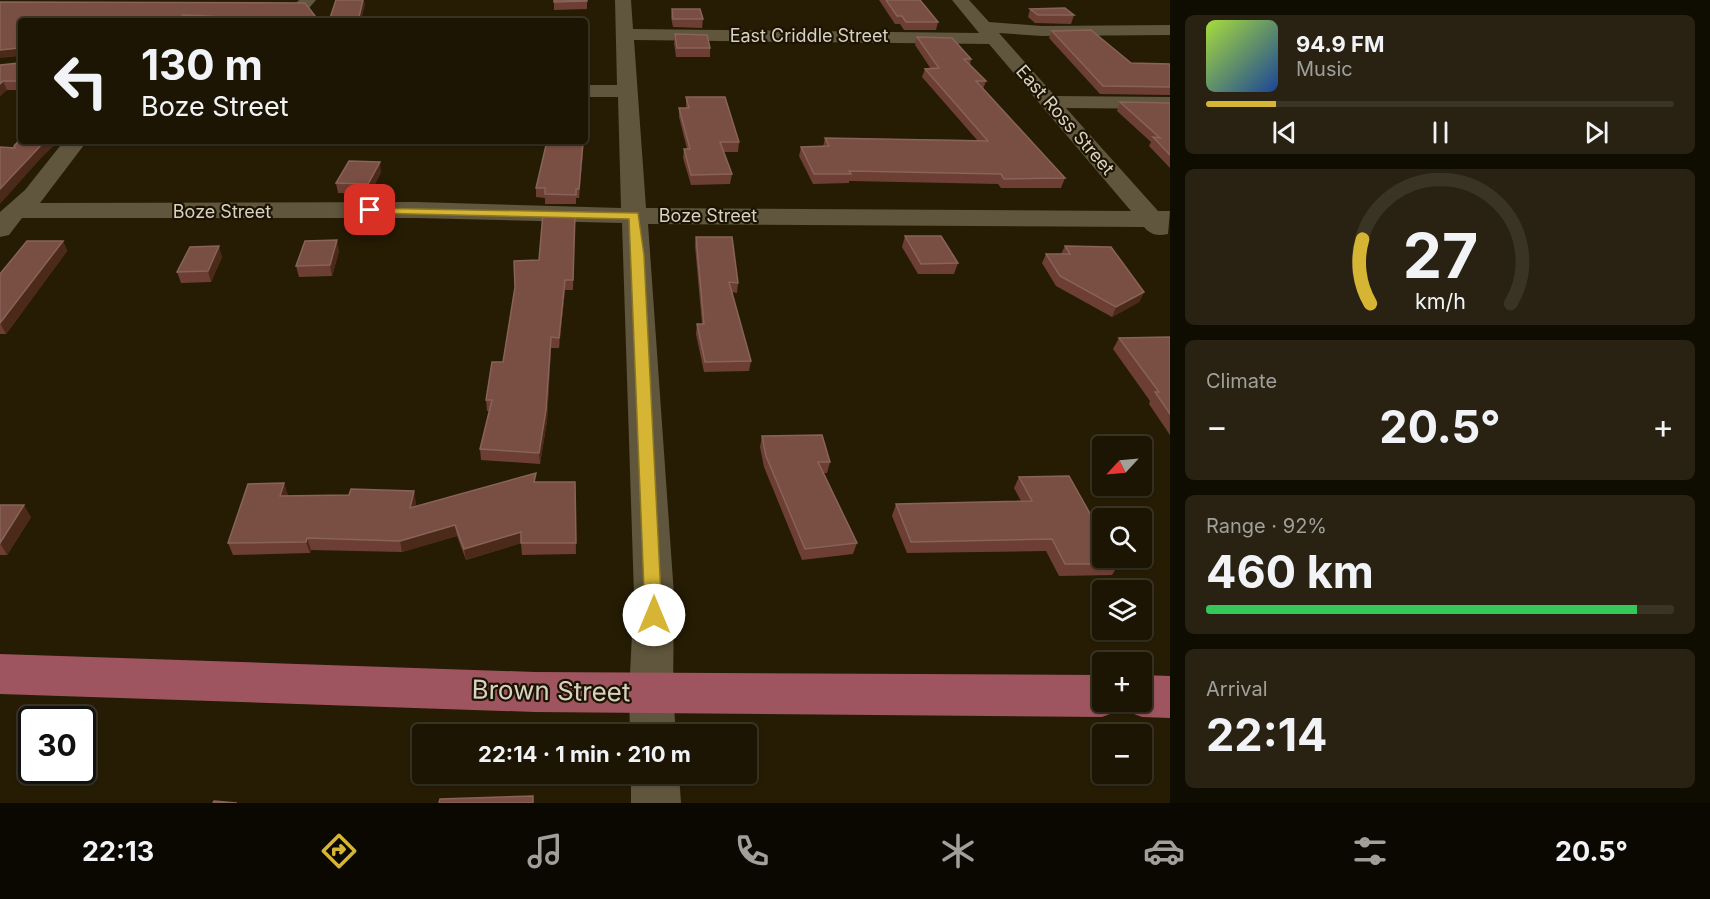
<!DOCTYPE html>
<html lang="en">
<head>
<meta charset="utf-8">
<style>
	body { margin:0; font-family:Inter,sans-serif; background:#292212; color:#f1f3f6; height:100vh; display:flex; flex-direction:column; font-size:22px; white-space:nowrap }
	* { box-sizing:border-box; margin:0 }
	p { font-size:20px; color:#a09f9a }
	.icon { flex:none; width:33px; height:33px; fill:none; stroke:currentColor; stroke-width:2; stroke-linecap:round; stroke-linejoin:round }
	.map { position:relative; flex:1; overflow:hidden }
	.side { display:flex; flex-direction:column; gap:15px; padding:15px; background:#0f0c02; width:540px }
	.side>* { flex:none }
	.guide { position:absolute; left:18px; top:18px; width:570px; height:126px; border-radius:6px; box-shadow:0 2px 4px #0004,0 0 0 2px #3a3425; background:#1c1503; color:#f1f3f6; overflow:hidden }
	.needle { width:39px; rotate:244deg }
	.tools { position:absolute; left:1092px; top:436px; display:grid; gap:12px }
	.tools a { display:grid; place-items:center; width:60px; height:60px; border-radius:6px; background:#1c1503; box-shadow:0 2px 4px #0004,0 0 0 2px #3a3425; font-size:30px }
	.speed { position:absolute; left:18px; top:706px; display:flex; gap:12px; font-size:30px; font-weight:700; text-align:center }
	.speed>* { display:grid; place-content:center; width:78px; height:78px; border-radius:50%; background:#1c1503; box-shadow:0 2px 4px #0004,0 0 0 2px #3a3425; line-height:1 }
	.speed .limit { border:3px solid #111; border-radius:9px; background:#fff; color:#111 }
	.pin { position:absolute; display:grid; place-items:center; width:51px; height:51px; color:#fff; margin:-26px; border-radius:12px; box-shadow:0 3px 9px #0006 }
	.me { position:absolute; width:66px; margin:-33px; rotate:0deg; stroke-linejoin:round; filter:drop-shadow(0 0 4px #0008) }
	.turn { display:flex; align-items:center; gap:21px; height:126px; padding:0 24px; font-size:27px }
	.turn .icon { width:78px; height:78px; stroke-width:2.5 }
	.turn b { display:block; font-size:42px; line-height:51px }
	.big { font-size:45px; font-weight:700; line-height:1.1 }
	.side .card { flex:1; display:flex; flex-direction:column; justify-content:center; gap:9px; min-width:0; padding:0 21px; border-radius:9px; background:#292212 }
	.side .dial { align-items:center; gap:0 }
	.dial svg { height:156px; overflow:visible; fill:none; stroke:#3a3425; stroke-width:7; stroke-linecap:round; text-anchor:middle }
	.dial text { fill:#f1f3f6; stroke:none }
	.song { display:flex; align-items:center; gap:18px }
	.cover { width:72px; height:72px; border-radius:9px; background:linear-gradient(135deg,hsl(80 70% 55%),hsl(220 70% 35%)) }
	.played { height:6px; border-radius:3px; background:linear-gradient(90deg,#d6b534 15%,#3a3425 15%) }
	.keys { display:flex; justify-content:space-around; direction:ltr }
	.heat { display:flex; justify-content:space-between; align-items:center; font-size:33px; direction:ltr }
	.charge { height:9px; border-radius:4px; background:linear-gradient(90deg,#34c759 92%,#3a3425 0) }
	.trip { position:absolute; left:412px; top:724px; width:345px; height:60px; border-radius:6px; background:#1c1503; box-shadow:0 2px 4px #0004,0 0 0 2px #3a3425; font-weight:700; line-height:60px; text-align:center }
	.tab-bar { display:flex; height:96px; justify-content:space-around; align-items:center; background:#0b0801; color:#a09f9a }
	.tab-bar .icon { width:42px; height:42px }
	.tab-bar .selected { color:#d6b534 }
	.tab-bar b { font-size:27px; color:#f1f3f6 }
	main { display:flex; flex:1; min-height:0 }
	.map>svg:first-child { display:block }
</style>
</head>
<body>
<main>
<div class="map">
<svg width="1170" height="803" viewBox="0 0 1170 803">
	<rect width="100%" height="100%" fill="#261c04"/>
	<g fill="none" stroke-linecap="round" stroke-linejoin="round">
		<g fill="#60563d" fill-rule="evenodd">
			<path d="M299 0H316L298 21H280Z"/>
			<path d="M615 0H631L633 29 979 33 952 0H969L989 22 1042 26 1170 25V35L1042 36 999 33 1055 96 1170 97V109L1066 108 1158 211H1170L1168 234C1157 236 1151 235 1144 227L648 224 674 595 673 693 676 735H630L629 693 634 595 622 223 417 218H22L9 235 0 237V212L25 190 64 141H87L40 203 417 202 621 208 618 97H585V85H617ZM634 40 989 44 1131 211 646 208Z"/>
			<path d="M631 774H679L681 803H631Z"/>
		</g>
		<g fill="#9e555f" fill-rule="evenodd">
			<path d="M0 654 535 672 1102 675V702H1122L1118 711 1102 717 535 712 0 694Z"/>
			<path d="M1142 675 1170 676V718L1142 717 1126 711 1122 702H1142Z"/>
		</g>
	</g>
	<g fill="#6d3e34">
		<path d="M554 0H587V9L554 10Z"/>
		<path d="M879 0H920L938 22 936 30H904L900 24H895Z"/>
		<path d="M0 2 319 21H21V90H7L0 96V65L19 63V57Z"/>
		<path d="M672 9 703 19 702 28 673 27 671 17Z"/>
		<path d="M1030 9 1074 15 1071 24 1035 23 1028 17Z"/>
		<path d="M1052 31 1131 63 1170 64V95L1100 94 1049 38Z"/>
		<path d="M675 34 710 48V57H676L674 43Z"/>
		<path d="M917 37 971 59 970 65 986 81 983 89 1065 178 1061 188H1001L998 184 849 181V183L813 184 799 156 801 147H823L825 138 977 140 922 77 925 69H931L915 45Z"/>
		<path d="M686 97 739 142 738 152H723L732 174 730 184 691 185 683 158 684 149H687L679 117V108H686Z"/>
		<path d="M1120 102 1170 103V168L1149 146 1151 142 1117 111Z"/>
		<path d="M547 141H584L579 198H576V204H545V198L536 197V188Z"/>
		<path d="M381 172 370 194 338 193 336 183Z"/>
		<path d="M575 214 573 290H565L559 348H551L547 421 540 464 481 460 480 449 489 411H487L486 400 503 362 539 260Z"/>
		<path d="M905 236 958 263 954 274H918L902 247Z"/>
		<path d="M696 237 738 283 737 293 732 292 751 361 749 371 704 372 696 334 697 324H702L695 246Z"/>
		<path d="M63 241 67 251 6 334H0V274Z"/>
		<path d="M1065 246 1144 292 1139 302 1112 317 1056 286 1042 263 1046 254H1061Z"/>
		<path d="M339 251 332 276 299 277 296 266Z"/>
		<path d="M222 257 211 282 181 283 177 272Z"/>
		<path d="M1170 337V435L1149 404 1150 401 1113 349 1119 338Z"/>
		<path d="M762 436 830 462 827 473H824L857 543 853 554 802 560 764 467 760 447Z"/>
		<path d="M1019 477 1119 564 1112 575 1059 576 1046 551 907 553 892 516 896 504 1021 501 1014 488Z"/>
		<path d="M536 482H575L576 554 522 555 521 543 466 560 457 536 402 552 311 550 310 553 233 555 228 543 284 483 287 496 349 495 416 502 415 507Z"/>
		<path d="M0 505 31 517 7 555H0Z"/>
	</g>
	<g fill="#4c2a1a">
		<path d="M363 0H364L365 5 361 21H358Z"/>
		<path d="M183 15 185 21H178Z"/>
		<path d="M19 48 21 56 0 58V50Z"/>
		<path d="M3 81 7 90 0 96V84Z"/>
		<rect x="585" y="130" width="2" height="9"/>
		<path d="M45 141H59L42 157 0 204V189Z"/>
		<path d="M583 141H584L579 198V189Z"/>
		<path d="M380 162 381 172 370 194 368 184Z"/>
		<path d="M337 240 339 251 332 276 330 265Z"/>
		<path d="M63 241 67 251 6 334 0 323Z"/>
		<path d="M219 246 222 257 211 282 208 271Z"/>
		<path d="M565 280V290L559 348V338Z"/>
		<path d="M1144 292 1139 302 1112 317 1116 307Z"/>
		<path d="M551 337V348L547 421 540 464 539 453Z"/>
		<path d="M284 483 288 495 284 507 280 496Z"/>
		<path d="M414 491 416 502 412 519 410 508Z"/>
		<path d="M24 505 31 517 7 555 0 543Z"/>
		<path d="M455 525 457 536 402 552 400 541Z"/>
		<path d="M521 532 522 543 466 560 464 549Z"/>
		<path d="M307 538 311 550 310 553 306 542Z"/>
	</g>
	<g fill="#794e43" stroke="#886358" stroke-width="1.5">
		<path d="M336 0H363L358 21H329Z"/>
		<path d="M554 0H587V1L554 2Z"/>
		<path d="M886 0H920L938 22H906L902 16H897Z"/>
		<path d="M0 2 305 3 319 21H270L272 19 183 15 178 21H21V81H3L0 84V65L19 63V48L0 50Z"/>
		<path d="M1065 8 1074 15H1038L1030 9Z"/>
		<path d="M672 9H700L703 19H673Z"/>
		<path d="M1091 30 1131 63 1170 64V87L1103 86 1052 31Z"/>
		<path d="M675 34 707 35 710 48H677Z"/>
		<path d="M917 37 952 38 971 59H964L986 81H976L1065 178 1004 179 1001 174 849 171 851 174H814L801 147 829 146 825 138 988 141 925 69 939 68Z"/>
		<path d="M686 97H725L739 142H720L732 174 691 175 684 149H690L679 108H689Z"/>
		<path d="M1120 102 1170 103V155L1153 137 1160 138Z"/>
		<path d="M585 111 587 130H585Z"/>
		<path d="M21 138V141H45L0 189V147L15 148 14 146Z"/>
		<path d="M547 141H583L579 189H576V195L545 194V188H536Z"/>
		<path d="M349 161 380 162 368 184 336 183Z"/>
		<path d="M543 213 575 214 573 280H565L559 338 551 337 546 410 539 453 480 449 492 400H486L492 362H503L515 287 514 261 539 260Z"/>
		<path d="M905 236H941L958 263 921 264Z"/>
		<path d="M696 237H732L738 283 729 282 751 361 705 362 697 324H704Z"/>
		<path d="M337 240 330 265 296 266 305 241Z"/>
		<path d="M27 241H63L0 323V274Z"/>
		<path d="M219 246 208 271 177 272 190 247Z"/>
		<path d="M1065 246 1111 247 1144 292 1116 307 1060 276 1046 254H1070Z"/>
		<path d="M1170 337V414L1155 392H1159L1119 338Z"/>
		<path d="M822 435 830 462H818L857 543 805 549 766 456 762 436Z"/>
		<path d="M536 473 534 482H575L576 543H521V532L464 549 455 525 400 541 307 538 306 542 228 543 248 484 284 483 280 496 349 495 351 489 414 491 410 508Z"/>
		<path d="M1069 476 1102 535V558H1116L1119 564H1065L1052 539 911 542 896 504 1032 501 1019 477Z"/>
		<path d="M0 505H24L0 543Z"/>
		<path d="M533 796V803H439L440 799Z"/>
		<path d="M214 801 237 803H213Z"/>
	</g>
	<path fill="#d6b534" stroke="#8b7622" stroke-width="1.5" d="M367 208 638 213 644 255 662 615 660 620 654 622 648 620 645 615 629 219 370 213 365 210Z"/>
	<g text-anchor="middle" stroke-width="4.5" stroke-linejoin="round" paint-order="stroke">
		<g font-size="18" fill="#d8d2c4" stroke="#1c1300">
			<text x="809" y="42">East Criddle Street</text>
			<text transform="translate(1065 120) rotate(49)" y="6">East Ross Street</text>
			<text x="222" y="218">Boze Street</text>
			<text x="708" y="222">Boze Street</text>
		</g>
		<g font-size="26" fill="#d8d2c4" stroke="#1c1300">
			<text transform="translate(551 691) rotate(1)" y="9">Brown Street</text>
		</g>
	</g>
</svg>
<div class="tools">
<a><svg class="needle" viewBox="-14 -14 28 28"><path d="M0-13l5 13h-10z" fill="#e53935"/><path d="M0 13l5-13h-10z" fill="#a09f9a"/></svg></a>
<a><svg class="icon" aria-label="search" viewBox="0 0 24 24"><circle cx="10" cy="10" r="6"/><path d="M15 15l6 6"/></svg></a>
<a><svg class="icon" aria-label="layers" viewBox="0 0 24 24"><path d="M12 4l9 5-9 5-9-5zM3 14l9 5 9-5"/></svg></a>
<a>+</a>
<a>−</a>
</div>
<div class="speed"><div class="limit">30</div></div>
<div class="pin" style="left:370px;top:210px;background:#d93025"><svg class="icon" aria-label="arrive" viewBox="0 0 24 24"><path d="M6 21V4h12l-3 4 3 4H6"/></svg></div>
<svg class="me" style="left:654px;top:615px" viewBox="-20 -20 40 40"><circle r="19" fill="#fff"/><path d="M0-13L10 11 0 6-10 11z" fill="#d6b534"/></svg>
<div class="trip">22:14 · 1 min · 210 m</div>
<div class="guide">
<div class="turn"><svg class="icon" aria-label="left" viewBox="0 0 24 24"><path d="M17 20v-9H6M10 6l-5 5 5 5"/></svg><div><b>130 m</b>Boze Street</div></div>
</div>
</div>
<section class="side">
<div class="card">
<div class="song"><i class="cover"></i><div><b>94.9 FM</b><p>Music</p></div></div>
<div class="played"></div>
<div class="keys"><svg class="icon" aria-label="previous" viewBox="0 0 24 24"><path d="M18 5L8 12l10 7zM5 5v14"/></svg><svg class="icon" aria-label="pause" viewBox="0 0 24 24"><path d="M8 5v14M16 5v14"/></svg><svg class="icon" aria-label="next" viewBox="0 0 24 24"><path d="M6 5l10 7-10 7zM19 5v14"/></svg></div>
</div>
<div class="card dial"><svg viewBox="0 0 100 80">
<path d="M14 69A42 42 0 1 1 86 69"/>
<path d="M14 69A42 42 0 0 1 10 36" stroke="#d6b534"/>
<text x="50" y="56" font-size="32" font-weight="700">27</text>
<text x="50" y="72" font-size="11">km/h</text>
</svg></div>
<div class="card"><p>Climate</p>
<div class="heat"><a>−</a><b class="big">20.5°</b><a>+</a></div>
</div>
<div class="card"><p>Range · 92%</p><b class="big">460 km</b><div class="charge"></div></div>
<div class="card"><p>Arrival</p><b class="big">22:14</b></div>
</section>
</main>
<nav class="tab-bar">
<b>22:13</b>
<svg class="icon selected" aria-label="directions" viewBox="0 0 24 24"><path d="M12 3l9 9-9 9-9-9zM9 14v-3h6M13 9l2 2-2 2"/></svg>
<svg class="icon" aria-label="music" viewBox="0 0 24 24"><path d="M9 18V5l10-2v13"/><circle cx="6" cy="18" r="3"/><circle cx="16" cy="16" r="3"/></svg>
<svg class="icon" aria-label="phone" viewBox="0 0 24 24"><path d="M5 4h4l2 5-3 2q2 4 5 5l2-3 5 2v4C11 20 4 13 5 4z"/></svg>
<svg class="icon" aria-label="climate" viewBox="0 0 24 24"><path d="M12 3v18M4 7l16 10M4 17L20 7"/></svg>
<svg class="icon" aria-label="car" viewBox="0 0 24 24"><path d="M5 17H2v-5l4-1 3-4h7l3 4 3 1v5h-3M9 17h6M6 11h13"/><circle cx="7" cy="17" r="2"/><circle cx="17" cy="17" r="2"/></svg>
<svg class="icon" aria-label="filters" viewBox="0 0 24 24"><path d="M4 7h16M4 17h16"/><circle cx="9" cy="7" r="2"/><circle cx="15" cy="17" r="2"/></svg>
<b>20.5°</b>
</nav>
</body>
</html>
